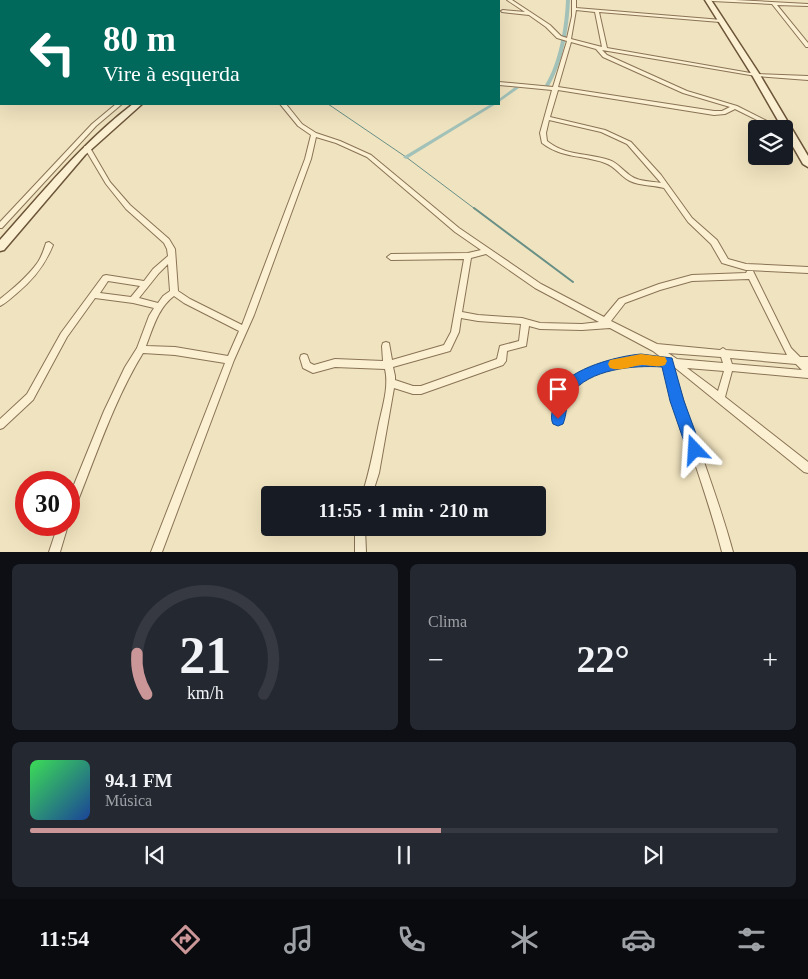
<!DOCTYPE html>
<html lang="pt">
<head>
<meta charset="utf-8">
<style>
	body { margin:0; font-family:Georgia,serif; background:#242831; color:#f1f3f6; height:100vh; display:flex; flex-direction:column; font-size:19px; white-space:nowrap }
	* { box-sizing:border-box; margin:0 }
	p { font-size:16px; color:#9ea1a6 }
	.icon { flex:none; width:28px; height:28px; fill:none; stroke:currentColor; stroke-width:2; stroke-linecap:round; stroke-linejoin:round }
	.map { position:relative; height:552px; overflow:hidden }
	.drawer { display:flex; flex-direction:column; gap:12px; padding:12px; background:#0d0f14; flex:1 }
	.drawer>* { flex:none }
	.hud { position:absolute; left:0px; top:0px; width:500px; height:105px; box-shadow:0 5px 20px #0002; background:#00695c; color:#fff; overflow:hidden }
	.fabs { position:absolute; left:748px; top:120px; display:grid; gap:10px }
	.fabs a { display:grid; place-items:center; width:45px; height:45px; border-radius:5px; background:#171b24; box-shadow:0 5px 20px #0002; font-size:25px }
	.speed { position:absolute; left:15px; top:471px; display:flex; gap:10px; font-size:25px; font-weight:700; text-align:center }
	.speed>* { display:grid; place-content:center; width:65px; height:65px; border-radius:50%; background:#171b24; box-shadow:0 5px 20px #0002; line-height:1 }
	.speed .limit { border:8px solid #d22; background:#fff; color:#111 }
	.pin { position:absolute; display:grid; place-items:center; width:42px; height:42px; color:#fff; margin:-51px -21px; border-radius:50% 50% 50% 0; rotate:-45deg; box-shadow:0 0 5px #0007 }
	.pin .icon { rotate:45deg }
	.me { position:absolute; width:55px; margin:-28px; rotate:340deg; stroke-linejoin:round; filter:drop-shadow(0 0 4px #0008) }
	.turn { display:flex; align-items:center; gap:18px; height:105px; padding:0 20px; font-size:22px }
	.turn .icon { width:65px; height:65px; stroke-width:2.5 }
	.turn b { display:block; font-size:35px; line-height:42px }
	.big { font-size:38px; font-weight:800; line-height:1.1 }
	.drawer .tile { flex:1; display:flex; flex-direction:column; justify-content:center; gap:8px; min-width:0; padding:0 18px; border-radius:8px; background:#242831 }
	.drawer .dial { align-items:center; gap:0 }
	.dial svg { height:130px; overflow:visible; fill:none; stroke:#363941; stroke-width:7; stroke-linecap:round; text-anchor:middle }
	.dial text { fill:#f1f3f6; stroke:none }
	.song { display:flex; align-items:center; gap:15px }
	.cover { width:60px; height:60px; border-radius:8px; background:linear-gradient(135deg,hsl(130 70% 55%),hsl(220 70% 35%)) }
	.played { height:5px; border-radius:2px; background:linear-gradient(90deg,#cb9697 55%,#363941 55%) }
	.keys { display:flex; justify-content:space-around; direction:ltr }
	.heat { display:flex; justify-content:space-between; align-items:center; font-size:28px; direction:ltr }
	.drawer .tiles { flex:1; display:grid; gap:12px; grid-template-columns:1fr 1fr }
	.tile:last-child { grid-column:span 2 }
	.trip { position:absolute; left:261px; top:486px; width:285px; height:50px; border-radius:5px; background:#171b24; box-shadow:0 5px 20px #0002; font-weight:800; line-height:50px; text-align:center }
	.tab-bar { display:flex; height:80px; justify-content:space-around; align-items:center; background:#090b0e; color:#9ea1a6 }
	.tab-bar .icon { width:35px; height:35px }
	.tab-bar .active { color:#cb9697 }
	.tab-bar b { font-size:22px; color:#f1f3f6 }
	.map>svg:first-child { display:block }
</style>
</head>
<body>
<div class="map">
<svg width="808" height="552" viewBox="0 0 808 552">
	<rect width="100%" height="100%" fill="#f0e3bf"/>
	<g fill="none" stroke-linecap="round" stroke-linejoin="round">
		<path stroke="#699087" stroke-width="1" d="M328 104 406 157 475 209"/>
		<path stroke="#699087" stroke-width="2" d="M474 208 573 282"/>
		<g fill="#a2c2b9" fill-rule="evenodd">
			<path d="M566 0H570C569 27 563 63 549 86H547L545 85C559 63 565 26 566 0Z"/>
			<path d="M515 87 519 88 499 102V99Z"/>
			<path d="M491 104H496L408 158 406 159 403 157Z"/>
		</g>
		<g stroke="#8a7356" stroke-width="2">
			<g id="street">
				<path d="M46 0H50L49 1H45Z"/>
				<path d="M265 0H272L273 1H267Z"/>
				<path d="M281 0H285L284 1H280Z"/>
				<rect x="426" y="0" width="4" height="1"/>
				<path d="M507 0H512L550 25 561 36 567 38 572 16V0H576V8L722 20V21L720 22 599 12 607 48 756 74 808 76V80L756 76 602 50 607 55 687 91 737 106 783 129H775L735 109 725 114 714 115 558 90 550 117 605 130 631 142 661 175 692 218 717 240 728 259 746 264 808 267V273L746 270 722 263 711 244 688 222 664 188C653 185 640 186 630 181 620 176 615 166 605 163 583 155 561 158 542 143L540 133 552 90 499 85V82L553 87 567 41 557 38 546 27 529 15 502 12 501 11 503 10 525 12ZM576 10 595 12 602 47 571 39ZM571 42 596 49 603 57 683 93 730 107 722 111H714L558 87ZM549 120 601 132 627 144 661 183C651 181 639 182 631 176 623 171 618 163 609 160 588 153 565 156 547 141L546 133Z"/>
				<path d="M710 0H735L808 4V6L777 5 808 43V47H806L772 4 712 1Z"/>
				<rect x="0" y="5" width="1" height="2"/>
				<path d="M116 104H122L96 126 2 228H0V222L92 124Z"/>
				<path d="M280 104H286L302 124 316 133 340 141 371 155 459 228 541 284 604 317 619 299 659 284 692 275 746 273 747 271H753L791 348 800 357H808V378L732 371 725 397 808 462V473L804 472 673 366C690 429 716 489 733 552H722C706 489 681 428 664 366 656 365 648 364 640 364 617 365 581 375 567 396 562 404 565 414 561 422L558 423 555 422C553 416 554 409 555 403 563 371 611 358 639 356 647 356 655 357 662 358L653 351 610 328 582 330 540 329 529 326 526 346 507 351 506 361 503 365 421 394H413L394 388 379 473 372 495H362C370 471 374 447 379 423 383 405 389 386 385 369L335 367 313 373 303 368 300 358 301 355 304 354 307 355 310 363 314 365 335 359 383 361 382 346 383 343 386 342 389 343 392 360 444 345 451 332 464 259 391 260 387 257 391 254 468 253 481 250 455 232 367 157 336 143 316 137 311 159 254 315 234 360 162 552H151L225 363 175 355 143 353C113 402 95 459 73 513L69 514V497L104 411 125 367 137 348 149 316 154 308 133 303 95 298 67 337 33 400 3 428 0 429V419L27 394 61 333 103 276 106 275 144 281 153 269 168 256 167 249 164 243 126 209 106 184 84 147 85 146H89L110 182 130 205 169 239 175 249 178 291 190 299 242 325 305 159 311 135 298 126ZM486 254 535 288 599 322 582 324 540 323 522 318 478 315 462 312 471 258ZM168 264 170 291 163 296 158 303 139 298 159 273ZM749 279 787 355 726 350 723 348 720 350 657 344 611 321 625 303 660 290 692 281ZM108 281 140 286 131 297 100 293ZM174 296 184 303 239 331 228 356 175 347 146 346C153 328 158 308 174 296ZM461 318 478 321 521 324 519 341 500 346 497 359 421 386H413L395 380V376L393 367 450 351 459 332ZM668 353 721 357 723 363 677 359ZM730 358 796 364 802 370 732 364ZM687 368 724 371 718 391Z"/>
				<path d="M49 242 53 245C45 265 33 280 16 294 11 298 6 303 0 306V299C14 288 28 276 38 262 42 256 44 249 46 243Z"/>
				<path d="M58 525H68L60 552H49Z"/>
				<path d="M355 528H365L366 552H355Z"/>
			</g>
		</g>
		<g stroke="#6c5439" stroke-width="3">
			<g id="secondary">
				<path d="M705 0H711L760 75 808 156V167L803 164 752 75Z"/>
				<rect x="0" y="25" width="1" height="4"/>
				<path d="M133 104H142L85 155 4 250 0 251V240C43 192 82 143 133 104Z"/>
			</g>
		</g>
		<use href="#street" fill="#fbf0d2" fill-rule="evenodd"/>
		<use href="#secondary" fill="#fbf0d2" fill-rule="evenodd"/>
	</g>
	<path fill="#1a73e8" stroke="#114b97" d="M641 354 672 358 684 401 702 450 700 456 695 458 689 456 670 401 662 367C634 365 589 369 571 394 566 402 567 415 563 424L558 426 553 424C550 418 552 412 554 405 555 400 556 395 558 390 570 368 618 356 641 354Z"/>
	<path fill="#f59e0b" d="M641 354 665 357 667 361 665 365C657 368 650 365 642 365 631 366 620 372 610 368L608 364 610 360Z"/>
</svg>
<div class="fabs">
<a><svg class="icon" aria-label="layers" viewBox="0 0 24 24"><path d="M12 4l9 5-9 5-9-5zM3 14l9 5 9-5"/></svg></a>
</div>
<div class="speed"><div class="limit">30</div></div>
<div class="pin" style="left:558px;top:419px;background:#d93025"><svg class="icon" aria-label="arrive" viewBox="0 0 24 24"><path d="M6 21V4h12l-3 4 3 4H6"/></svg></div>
<svg class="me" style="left:695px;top:450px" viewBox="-20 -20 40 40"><path d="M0-17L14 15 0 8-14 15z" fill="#1a73e8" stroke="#fff" stroke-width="4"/></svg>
<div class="trip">11:55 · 1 min · 210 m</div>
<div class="hud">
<div class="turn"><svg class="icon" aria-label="left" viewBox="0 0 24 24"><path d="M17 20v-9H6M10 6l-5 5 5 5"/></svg><div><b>80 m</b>Vire à esquerda</div></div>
</div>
</div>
<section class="drawer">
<div class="tiles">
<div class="tile dial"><svg viewBox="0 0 100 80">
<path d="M14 69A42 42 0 1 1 86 69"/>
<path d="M14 69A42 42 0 0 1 8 44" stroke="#cb9697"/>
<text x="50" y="56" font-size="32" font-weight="700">21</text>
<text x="50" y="72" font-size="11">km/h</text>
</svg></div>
<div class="tile"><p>Clima</p>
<div class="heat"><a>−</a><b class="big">22°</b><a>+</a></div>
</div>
<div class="tile">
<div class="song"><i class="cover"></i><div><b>94.1 FM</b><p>Música</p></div></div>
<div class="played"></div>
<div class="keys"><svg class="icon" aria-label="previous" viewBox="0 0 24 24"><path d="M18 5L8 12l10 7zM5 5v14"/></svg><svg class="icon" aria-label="pause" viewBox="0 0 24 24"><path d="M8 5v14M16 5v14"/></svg><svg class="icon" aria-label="next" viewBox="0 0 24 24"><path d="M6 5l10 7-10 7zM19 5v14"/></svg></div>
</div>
</div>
</section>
<nav class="tab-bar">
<b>11:54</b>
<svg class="icon active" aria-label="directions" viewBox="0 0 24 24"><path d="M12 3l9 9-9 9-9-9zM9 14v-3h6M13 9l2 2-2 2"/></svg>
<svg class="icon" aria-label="music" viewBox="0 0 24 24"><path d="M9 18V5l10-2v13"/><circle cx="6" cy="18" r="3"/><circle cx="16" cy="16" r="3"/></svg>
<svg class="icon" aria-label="phone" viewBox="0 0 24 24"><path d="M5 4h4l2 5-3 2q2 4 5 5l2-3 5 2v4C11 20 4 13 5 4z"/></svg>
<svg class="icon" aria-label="climate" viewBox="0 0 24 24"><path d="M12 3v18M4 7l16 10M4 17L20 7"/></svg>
<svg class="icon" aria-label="car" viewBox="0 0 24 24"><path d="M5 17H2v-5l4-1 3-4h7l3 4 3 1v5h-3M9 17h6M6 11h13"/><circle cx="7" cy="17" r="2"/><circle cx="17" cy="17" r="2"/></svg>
<svg class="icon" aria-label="filters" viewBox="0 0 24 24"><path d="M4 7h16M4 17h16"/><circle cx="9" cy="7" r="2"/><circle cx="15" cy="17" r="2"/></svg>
</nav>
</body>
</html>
